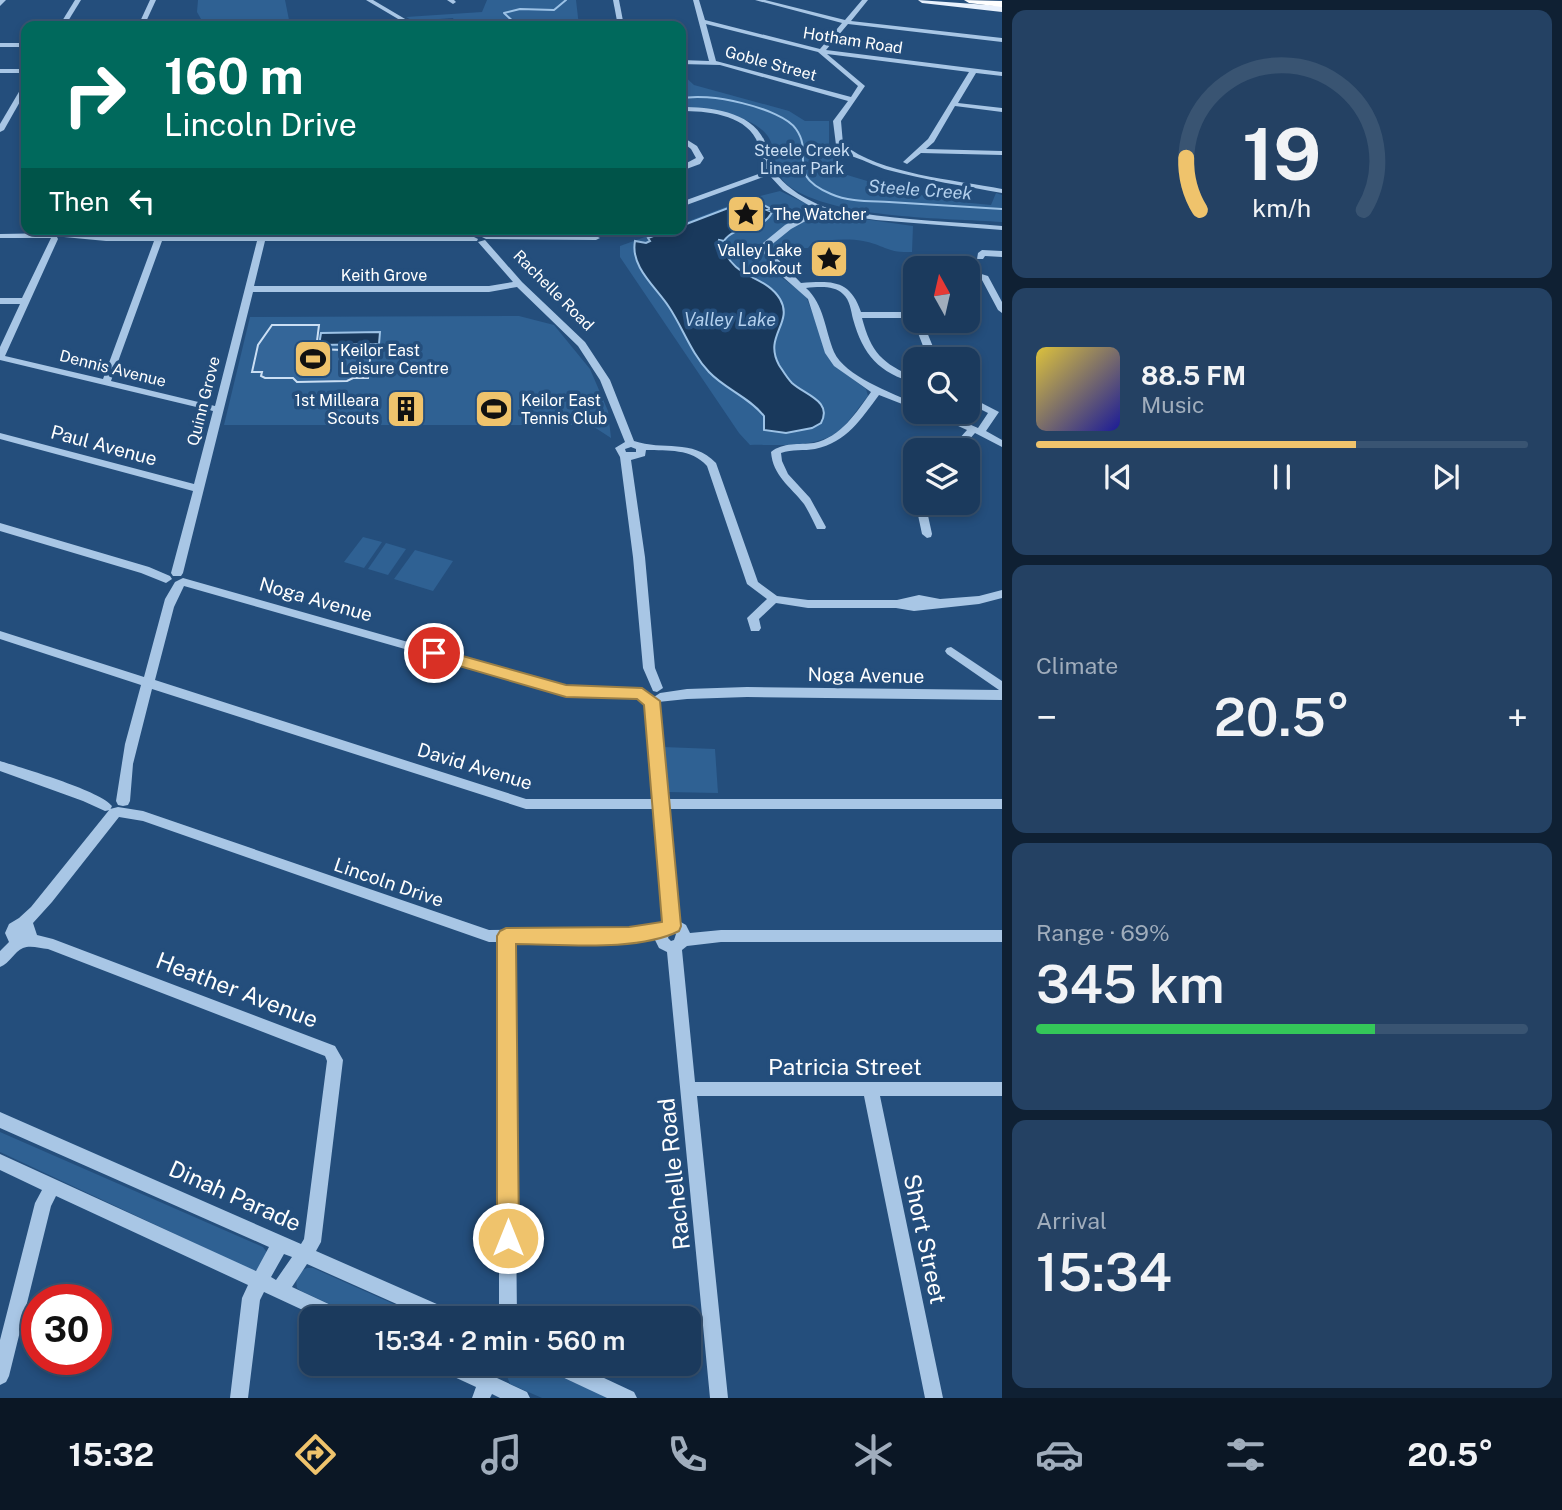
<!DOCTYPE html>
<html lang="en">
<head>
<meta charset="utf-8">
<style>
	body { margin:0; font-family:"Public Sans",sans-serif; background:#244163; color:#f1f3f6; height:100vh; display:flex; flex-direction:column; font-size:26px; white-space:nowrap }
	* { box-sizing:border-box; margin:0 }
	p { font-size:23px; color:#a0adbc }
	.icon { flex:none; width:38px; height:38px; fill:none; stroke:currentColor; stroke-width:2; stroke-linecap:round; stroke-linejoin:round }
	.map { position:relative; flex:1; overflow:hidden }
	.sheet { display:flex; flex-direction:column; gap:10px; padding:10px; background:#0f2033; width:560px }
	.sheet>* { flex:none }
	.top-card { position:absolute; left:21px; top:21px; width:665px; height:214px; border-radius:14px; box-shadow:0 4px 10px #0003,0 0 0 2px #395472; background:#00695c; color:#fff; overflow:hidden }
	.needle { width:46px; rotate:352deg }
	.fabs { position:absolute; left:903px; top:256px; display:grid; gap:14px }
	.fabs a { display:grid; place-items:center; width:77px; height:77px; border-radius:14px; background:#1b3a5d; box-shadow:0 4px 10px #0003,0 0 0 2px #395472; font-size:35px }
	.speed { position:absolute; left:21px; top:1284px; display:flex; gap:14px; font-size:35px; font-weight:700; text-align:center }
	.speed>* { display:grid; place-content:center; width:91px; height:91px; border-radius:50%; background:#1b3a5d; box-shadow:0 4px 10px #0003,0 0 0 2px #395472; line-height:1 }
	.speed .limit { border:10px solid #d22; background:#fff; color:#111 }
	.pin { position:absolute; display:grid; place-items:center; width:60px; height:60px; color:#fff; margin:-30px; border:4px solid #fff; border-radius:50%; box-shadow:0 2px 7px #0007 }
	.me { position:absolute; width:77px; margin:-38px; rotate:0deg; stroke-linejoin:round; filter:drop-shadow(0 0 5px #0008) }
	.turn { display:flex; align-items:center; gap:24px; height:147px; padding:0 28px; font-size:32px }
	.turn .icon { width:91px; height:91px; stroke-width:2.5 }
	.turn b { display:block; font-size:49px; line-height:60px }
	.then { display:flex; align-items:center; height:66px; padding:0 28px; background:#0003; gap:14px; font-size:26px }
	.big { font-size:52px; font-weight:600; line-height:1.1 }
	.sheet .card { flex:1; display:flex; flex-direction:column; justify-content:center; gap:10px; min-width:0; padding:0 24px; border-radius:14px; background:#244163 }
	.sheet .dial { align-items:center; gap:0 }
	.dial svg { height:182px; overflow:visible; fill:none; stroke:#395472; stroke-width:7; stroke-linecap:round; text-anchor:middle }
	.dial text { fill:#f1f3f6; stroke:none }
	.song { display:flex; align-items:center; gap:21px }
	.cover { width:84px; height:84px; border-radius:10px; background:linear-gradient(135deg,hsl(50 70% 55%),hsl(240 70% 35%)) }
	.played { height:7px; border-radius:4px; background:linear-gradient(90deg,#efc36c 65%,#395472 65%) }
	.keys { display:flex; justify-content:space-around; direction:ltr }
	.heat { display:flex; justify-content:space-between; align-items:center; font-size:38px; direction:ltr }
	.charge { height:10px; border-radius:5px; background:linear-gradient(90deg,#34c759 69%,#395472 0) }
	.trip { position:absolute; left:299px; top:1306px; width:402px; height:70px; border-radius:14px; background:#1b3a5d; box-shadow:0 4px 10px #0003,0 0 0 2px #395472; font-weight:600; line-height:70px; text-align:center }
	.dock { display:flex; height:112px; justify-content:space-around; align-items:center; background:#0b1725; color:#a0adbc }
	.dock .icon { width:49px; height:49px }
	.dock .active { color:#efc36c }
	.dock b { font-size:32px; color:#f1f3f6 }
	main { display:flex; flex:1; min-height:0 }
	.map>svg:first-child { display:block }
</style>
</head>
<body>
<main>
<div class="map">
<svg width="1002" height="1398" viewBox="0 0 1002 1398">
	<rect width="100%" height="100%" fill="#244e7c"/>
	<g fill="#2f6193">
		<path d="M198 0H285L289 20 283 26H205L197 12Z"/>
		<path d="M487 0H576L579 26H457L453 18 413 21 406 17 482 12Z"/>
		<path d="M681 73 694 85 789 111 805 121H829V148L841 157 832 170C883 187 936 201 991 205L996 193 1002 195V222C944 218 842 219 793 189 769 173 780 158 769 138 756 115 705 109 681 107Z"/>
		<path d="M780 191 828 214 913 226 912 252C886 253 885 245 863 241 847 238 829 240 813 242L808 248H762L776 273 806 296 829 356 842 371 866 389 868 396C860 405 853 417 844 426 822 450 780 444 750 445L739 433 620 257V246L667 229H681V224L741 201Z"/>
		<path d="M519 316 554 325 590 369 608 411 611 438 591 425H224L250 317Z"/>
		<path d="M363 537 382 542 364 568 344 562Z"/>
		<path d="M386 543 406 549 388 575 368 569Z"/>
		<path d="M415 550 453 561 433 591 394 579Z"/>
		<path d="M663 747 715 749 718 793 667 792Z"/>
		<path d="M0 1132 263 1247 268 1254 258 1270H252L0 1152Z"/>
		<path d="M307 1268H313L425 1318H360L301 1291 297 1288C295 1278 298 1272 307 1268Z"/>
		<path d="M509 1363H530L609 1398H542L510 1384 505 1371Z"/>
	</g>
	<g fill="#19395c" stroke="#9cc2e6" stroke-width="2">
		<path d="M744 202H758L771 209 767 210 772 212C763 232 735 224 724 241L719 240 718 244 723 246C733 280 765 274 780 299 794 323 763 336 779 365 783 371 787 378 792 383 805 395 833 401 821 423L812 428 786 433 764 430V416C749 397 725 389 709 372 691 353 683 328 669 307 656 287 630 267 635 241L646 243 650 241 648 238 672 229H681V226Z"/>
		<path d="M380 332 379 344 319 345 321 333Z"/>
	</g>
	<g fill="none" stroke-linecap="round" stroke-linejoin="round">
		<g stroke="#9cc2e6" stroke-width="2">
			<path d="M518 26 504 13 520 9 554 10 566 0"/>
			<path d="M681 99C705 91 782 108 796 129 815 156 784 174 831 194 849 202 870 201 889 202 927 204 964 207 1002 209"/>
		</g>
	</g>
	<path fill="#346699" stroke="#cbdff4" stroke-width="2" d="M272 325H319L316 349 371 351 368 378H353L347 381 297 382 293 378H265L261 376 262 372H252L258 345Z"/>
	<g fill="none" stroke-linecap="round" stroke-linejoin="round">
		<g fill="#a8c6e5" fill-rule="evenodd">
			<path d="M0 0H6L0 6Z"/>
			<path d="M75 0H81L65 26H59Z"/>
			<path d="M150 0H156L144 26H138Z"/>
			<path d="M366 0H373L417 26H410Z"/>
			<path d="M447 0H454L456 2 453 4Z"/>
			<path d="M613 0H619L624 26H618Z"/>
			<path d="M693 0H699L705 20 820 49 842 23 755 0H765L845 20 862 0H868L851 21 1002 38V42L848 24 826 50 1002 72V76L976 73 958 103 1002 108V112L955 106 934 142 926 149 1002 151V155L921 153 907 164 903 162 928 139 969 72 827 54 865 86 841 121 843 144C879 174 956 180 1002 189V193C964 186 925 180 888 170 874 166 848 152 837 153L833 121 848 101 720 65 681 64V60L709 61ZM706 24 818 52 858 86 851 97 716 61Z"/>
			<rect x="0" y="43" width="26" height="4"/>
			<rect x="0" y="69" width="26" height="4"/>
			<path d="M26 83V91L4 130 0 132V124L23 85Z"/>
			<path d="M681 107C710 107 752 111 765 142 770 153 770 166 778 176 788 189 807 200 822 206 833 211 847 211 859 213 906 220 954 222 1002 226V230L876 220 822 212 791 229 770 246V251L801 283C831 281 850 279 861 312H907L915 315V320H922L938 359H928L913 320 906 318H862C871 352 882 364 915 377V383C879 373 863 355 853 319 851 311 850 300 843 294 834 285 818 287 806 288 824 304 825 330 834 352 845 376 891 393 915 403V409L879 395C861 419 847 442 815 449 804 451 792 449 781 453L782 461 788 474 810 498 826 527 825 529H817C813 521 809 512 804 504 790 486 773 476 771 452 783 442 799 445 814 443 841 437 856 413 871 392L834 366 825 353 808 299 783 277 762 251 763 243 785 225 815 209 783 190 769 175 681 207V202L767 171C762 160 761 149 756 139 743 114 706 111 681 111Z"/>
			<path d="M681 136 697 146 704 158 700 164 681 171V166L696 158 691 149 681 141Z"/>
			<path d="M56 233 60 235 64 233 106 237H474L478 239 477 241H265L254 286H489L513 282 478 242 485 240 522 282 585 342 610 380 634 441C663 451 692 438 716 463L758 582 777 596 808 600H897L919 595 940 599 979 596 1002 590V598L979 604 914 611 896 608H808L776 603 759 619 761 628 759 631H751L747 618 767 599 747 584 707 466C691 448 668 451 646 450L645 456 631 460 645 557 655 668 663 688 657 692 653 691 643 668 633 557 620 457 615 448 625 442 600 380 578 346 517 287 489 292H253L183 573 181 576H173L171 573 193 491 0 439V433L194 484 213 411 0 360V347L20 304H0V298H22L51 238H0V234ZM60 235 64 237 106 241H154L103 379 5 356 58 239 57 237ZM162 241H257L215 406 111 381ZM631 447 636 449V452H626L625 449Z"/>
			<path d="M483 235 596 236 600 238 596 240 486 239 482 237Z"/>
			<path d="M982 250 1002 251V257L985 256 983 259H977L978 253Z"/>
			<path d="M968 270 988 276 1002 302V313L998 310 982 280 968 275Z"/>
			<path d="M968 396 999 412 986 431 1002 440V447L975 433 960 450H949L967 430 925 411H939L978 428 988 413 968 403Z"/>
			<path d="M915 484V499L911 498 908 491 911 485Z"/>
			<path d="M915 501 925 502 932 534 931 537 927 538 922 534Z"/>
			<path d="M0 523 149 567 170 576 172 579 166 583 141 573 0 531Z"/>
			<path d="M183 578 566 687 645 691 647 694 645 697 641 699 566 695 184 586 174 607 155 680 526 799H654L646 701 648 698 654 697 660 693 687 689 747 687 999 690 947 654 945 651 947 648 951 647 1002 681V700L747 697 687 699 658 702 667 799H1002V809H668L679 921 686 925 690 933 721 930H1002V942H721L687 946 682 950 695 1082H1002V1096H880L943 1398H925L864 1096H697L728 1398H710L667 952 659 948 654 938 629 941 513 942 517 1318H499V942H489L143 821 119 817 52 902 33 923 37 935 53 939 335 1046 343 1060 321 1242 316 1251 455 1312 458 1318H428L307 1264 292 1287 346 1312 349 1318H320L264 1292 260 1300 248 1398H230L242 1298 248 1285 56 1196 51 1206 9 1376 6 1382 0 1385V1340L35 1203 42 1190 0 1170V1154L256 1271 269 1247 0 1128V1112L301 1244 304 1239 327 1061 325 1056 48 949C40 948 30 945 23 948 14 952 10 963 0 967V951L9 942 5 933 9 924 19 918 31 907 110 809 118 807 143 811 489 930 629 929 658 925 664 921 655 809H526L152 689 133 764 130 801 128 805 123 806 118 805 116 801 125 744 141 685 0 639V631L144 677 165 599 175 582ZM670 932 676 934 674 940 671 941 668 938ZM284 1254 292 1257 276 1280 271 1277Z"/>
			<path d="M0 761C22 768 101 791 112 806L110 810 105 811 83 801 0 771Z"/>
			<path d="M434 1363H464L482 1371 485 1363H503L497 1378 527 1392 530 1398H500L492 1394 490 1398H472L476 1387 437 1369Z"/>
			<path d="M542 1363H572L634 1392 637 1398H607L545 1369Z"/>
		</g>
		<path fill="#e8f1fd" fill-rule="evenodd" d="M918 0 1002 6V12L922 3Z"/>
		<path fill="#fff" fill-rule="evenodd" d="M964 0 1002 1V7L969 3Z"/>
	</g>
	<path fill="#efc36c" stroke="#9b7f46" stroke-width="2" d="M434 648 566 685 642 688 660 701 681 926 679 931C638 952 562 944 516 944L519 1238 516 1245 508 1249 500 1245 497 1238V936L500 931 506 928 629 927 662 922 644 705 637 699 566 697 428 657 426 653Z"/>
	<defs>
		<g id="sight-square" transform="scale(2.0125)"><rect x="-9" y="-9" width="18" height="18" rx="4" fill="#efc36c" stroke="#244e7c"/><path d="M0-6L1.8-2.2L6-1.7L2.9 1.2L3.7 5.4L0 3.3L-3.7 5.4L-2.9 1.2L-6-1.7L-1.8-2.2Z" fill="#111"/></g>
		<g id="stadium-square" transform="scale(2.0125)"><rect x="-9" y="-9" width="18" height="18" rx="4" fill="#efc36c" stroke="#244e7c"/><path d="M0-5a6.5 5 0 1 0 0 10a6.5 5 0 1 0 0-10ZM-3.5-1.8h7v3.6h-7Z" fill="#111"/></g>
		<g id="building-square" transform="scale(2.0125)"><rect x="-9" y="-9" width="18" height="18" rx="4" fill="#efc36c" stroke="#244e7c"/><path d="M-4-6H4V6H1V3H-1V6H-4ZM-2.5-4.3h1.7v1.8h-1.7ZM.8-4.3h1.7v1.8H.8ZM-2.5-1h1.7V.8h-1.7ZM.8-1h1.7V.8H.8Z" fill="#111"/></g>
	</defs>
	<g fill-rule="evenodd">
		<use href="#sight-square" x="746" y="214"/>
		<use href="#sight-square" x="829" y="259"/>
		<use href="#stadium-square" x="313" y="359"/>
		<use href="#building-square" x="406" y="409"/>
		<use href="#stadium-square" x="494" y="409"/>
	</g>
	<g text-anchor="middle" stroke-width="7" stroke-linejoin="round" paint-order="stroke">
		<g font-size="16" fill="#fff" stroke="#244e7c">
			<text transform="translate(853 40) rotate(9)" y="6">Hotham Road</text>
			<text transform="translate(771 63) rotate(15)" y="6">Goble Street</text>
			<text x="384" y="281">Keith Grove</text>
			<text transform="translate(554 290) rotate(45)" y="6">Rachelle Road</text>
			<text transform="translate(113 368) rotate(14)" y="6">Dennis Avenue</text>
			<text transform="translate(203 401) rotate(-76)" y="6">Quinn Grove</text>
		</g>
		<g font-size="16" fill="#cbdff4" stroke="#244e7c">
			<text x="802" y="156">Steele Creek<tspan x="802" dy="18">Linear Park</tspan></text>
		</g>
		<g font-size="16" fill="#fff" stroke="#244e7c" text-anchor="start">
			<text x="773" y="220">The Watcher</text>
			<text x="802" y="256" text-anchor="end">Valley Lake<tspan x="802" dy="18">Lookout</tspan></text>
			<text x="340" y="356">Keilor East<tspan x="340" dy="18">Leisure Centre</tspan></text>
			<text x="379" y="406" text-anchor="end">1st Milleara<tspan x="379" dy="18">Scouts</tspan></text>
			<text x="521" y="406">Keilor East<tspan x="521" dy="18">Tennis Club</tspan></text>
		</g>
		<g font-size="18" font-style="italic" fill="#b3d0ed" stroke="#244e7c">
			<text transform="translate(920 190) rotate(4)" y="6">Steele Creek</text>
			<text x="730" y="326">Valley Lake</text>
		</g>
		<g font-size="19" fill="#fff" stroke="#244e7c">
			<text transform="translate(104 445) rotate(15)" y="7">Paul Avenue</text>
			<text transform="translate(316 599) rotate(16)" y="7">Noga Avenue</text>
			<text transform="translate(866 675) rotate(1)" y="7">Noga Avenue</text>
			<text transform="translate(475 766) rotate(17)" y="7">David Avenue</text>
			<text transform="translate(389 882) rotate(19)" y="7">Lincoln Drive</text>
		</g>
		<g font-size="23" fill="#fff" stroke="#244e7c">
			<text transform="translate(237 990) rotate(21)" y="8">Heather Avenue</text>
			<text x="845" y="1075">Patricia Street</text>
			<text transform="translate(674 1174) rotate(-96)" y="8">Rachelle Road</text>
			<text transform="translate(235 1196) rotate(24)" y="8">Dinah Parade</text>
			<text transform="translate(925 1239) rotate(78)" y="8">Short Street</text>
		</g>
	</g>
</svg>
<div class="fabs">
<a><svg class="needle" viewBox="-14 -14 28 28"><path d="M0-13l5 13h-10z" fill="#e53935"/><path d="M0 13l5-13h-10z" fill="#a0adbc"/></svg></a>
<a><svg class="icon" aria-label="search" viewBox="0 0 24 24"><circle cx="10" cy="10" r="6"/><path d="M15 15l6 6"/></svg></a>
<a><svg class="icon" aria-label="layers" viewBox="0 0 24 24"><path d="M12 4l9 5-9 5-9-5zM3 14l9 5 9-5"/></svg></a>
</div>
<div class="speed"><div class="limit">30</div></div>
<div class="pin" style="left:434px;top:653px;background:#d93025"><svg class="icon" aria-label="arrive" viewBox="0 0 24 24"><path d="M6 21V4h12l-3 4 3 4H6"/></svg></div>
<svg class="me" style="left:508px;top:1238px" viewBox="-20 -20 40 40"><circle r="17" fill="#efc36c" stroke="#fff" stroke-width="3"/><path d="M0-11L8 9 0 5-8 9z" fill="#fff"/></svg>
<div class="trip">15:34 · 2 min · 560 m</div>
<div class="top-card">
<div class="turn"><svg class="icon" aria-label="right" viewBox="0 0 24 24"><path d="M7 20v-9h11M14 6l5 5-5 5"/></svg><div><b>160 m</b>Lincoln Drive</div></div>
<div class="then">Then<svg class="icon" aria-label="left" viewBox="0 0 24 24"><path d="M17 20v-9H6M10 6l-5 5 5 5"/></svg></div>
</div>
</div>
<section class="sheet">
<div class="card dial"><svg viewBox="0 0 100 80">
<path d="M14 69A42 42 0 1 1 86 69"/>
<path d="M14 69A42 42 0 0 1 8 46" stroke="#efc36c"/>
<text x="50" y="56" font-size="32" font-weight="700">19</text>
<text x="50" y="72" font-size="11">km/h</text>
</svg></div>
<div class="card">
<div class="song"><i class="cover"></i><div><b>88.5 FM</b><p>Music</p></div></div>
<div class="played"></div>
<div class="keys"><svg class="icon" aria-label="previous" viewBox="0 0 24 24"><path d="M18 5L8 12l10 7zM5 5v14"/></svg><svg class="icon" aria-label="pause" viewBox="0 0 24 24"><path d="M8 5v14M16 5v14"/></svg><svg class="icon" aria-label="next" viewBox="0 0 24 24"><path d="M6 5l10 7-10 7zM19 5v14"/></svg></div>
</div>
<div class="card"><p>Climate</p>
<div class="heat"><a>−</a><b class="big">20.5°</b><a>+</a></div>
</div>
<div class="card"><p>Range · 69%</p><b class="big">345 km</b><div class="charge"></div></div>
<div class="card"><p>Arrival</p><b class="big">15:34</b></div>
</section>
</main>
<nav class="dock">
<b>15:32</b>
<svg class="icon active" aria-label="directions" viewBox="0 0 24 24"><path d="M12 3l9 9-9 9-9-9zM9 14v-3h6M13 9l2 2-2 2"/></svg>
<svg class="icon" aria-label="music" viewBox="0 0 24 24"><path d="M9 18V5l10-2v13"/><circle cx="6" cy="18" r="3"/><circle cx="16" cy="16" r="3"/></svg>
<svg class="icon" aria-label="phone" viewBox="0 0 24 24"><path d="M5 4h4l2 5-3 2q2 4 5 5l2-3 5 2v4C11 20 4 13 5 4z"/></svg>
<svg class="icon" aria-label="climate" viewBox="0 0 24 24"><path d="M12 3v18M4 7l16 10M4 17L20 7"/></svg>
<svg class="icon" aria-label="car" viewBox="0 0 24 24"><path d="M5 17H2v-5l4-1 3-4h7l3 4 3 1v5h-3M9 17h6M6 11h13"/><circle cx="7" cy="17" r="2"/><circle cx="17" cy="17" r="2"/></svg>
<svg class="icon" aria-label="filters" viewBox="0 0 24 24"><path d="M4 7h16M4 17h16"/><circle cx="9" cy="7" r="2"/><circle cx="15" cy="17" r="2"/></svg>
<b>20.5°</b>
</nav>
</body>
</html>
